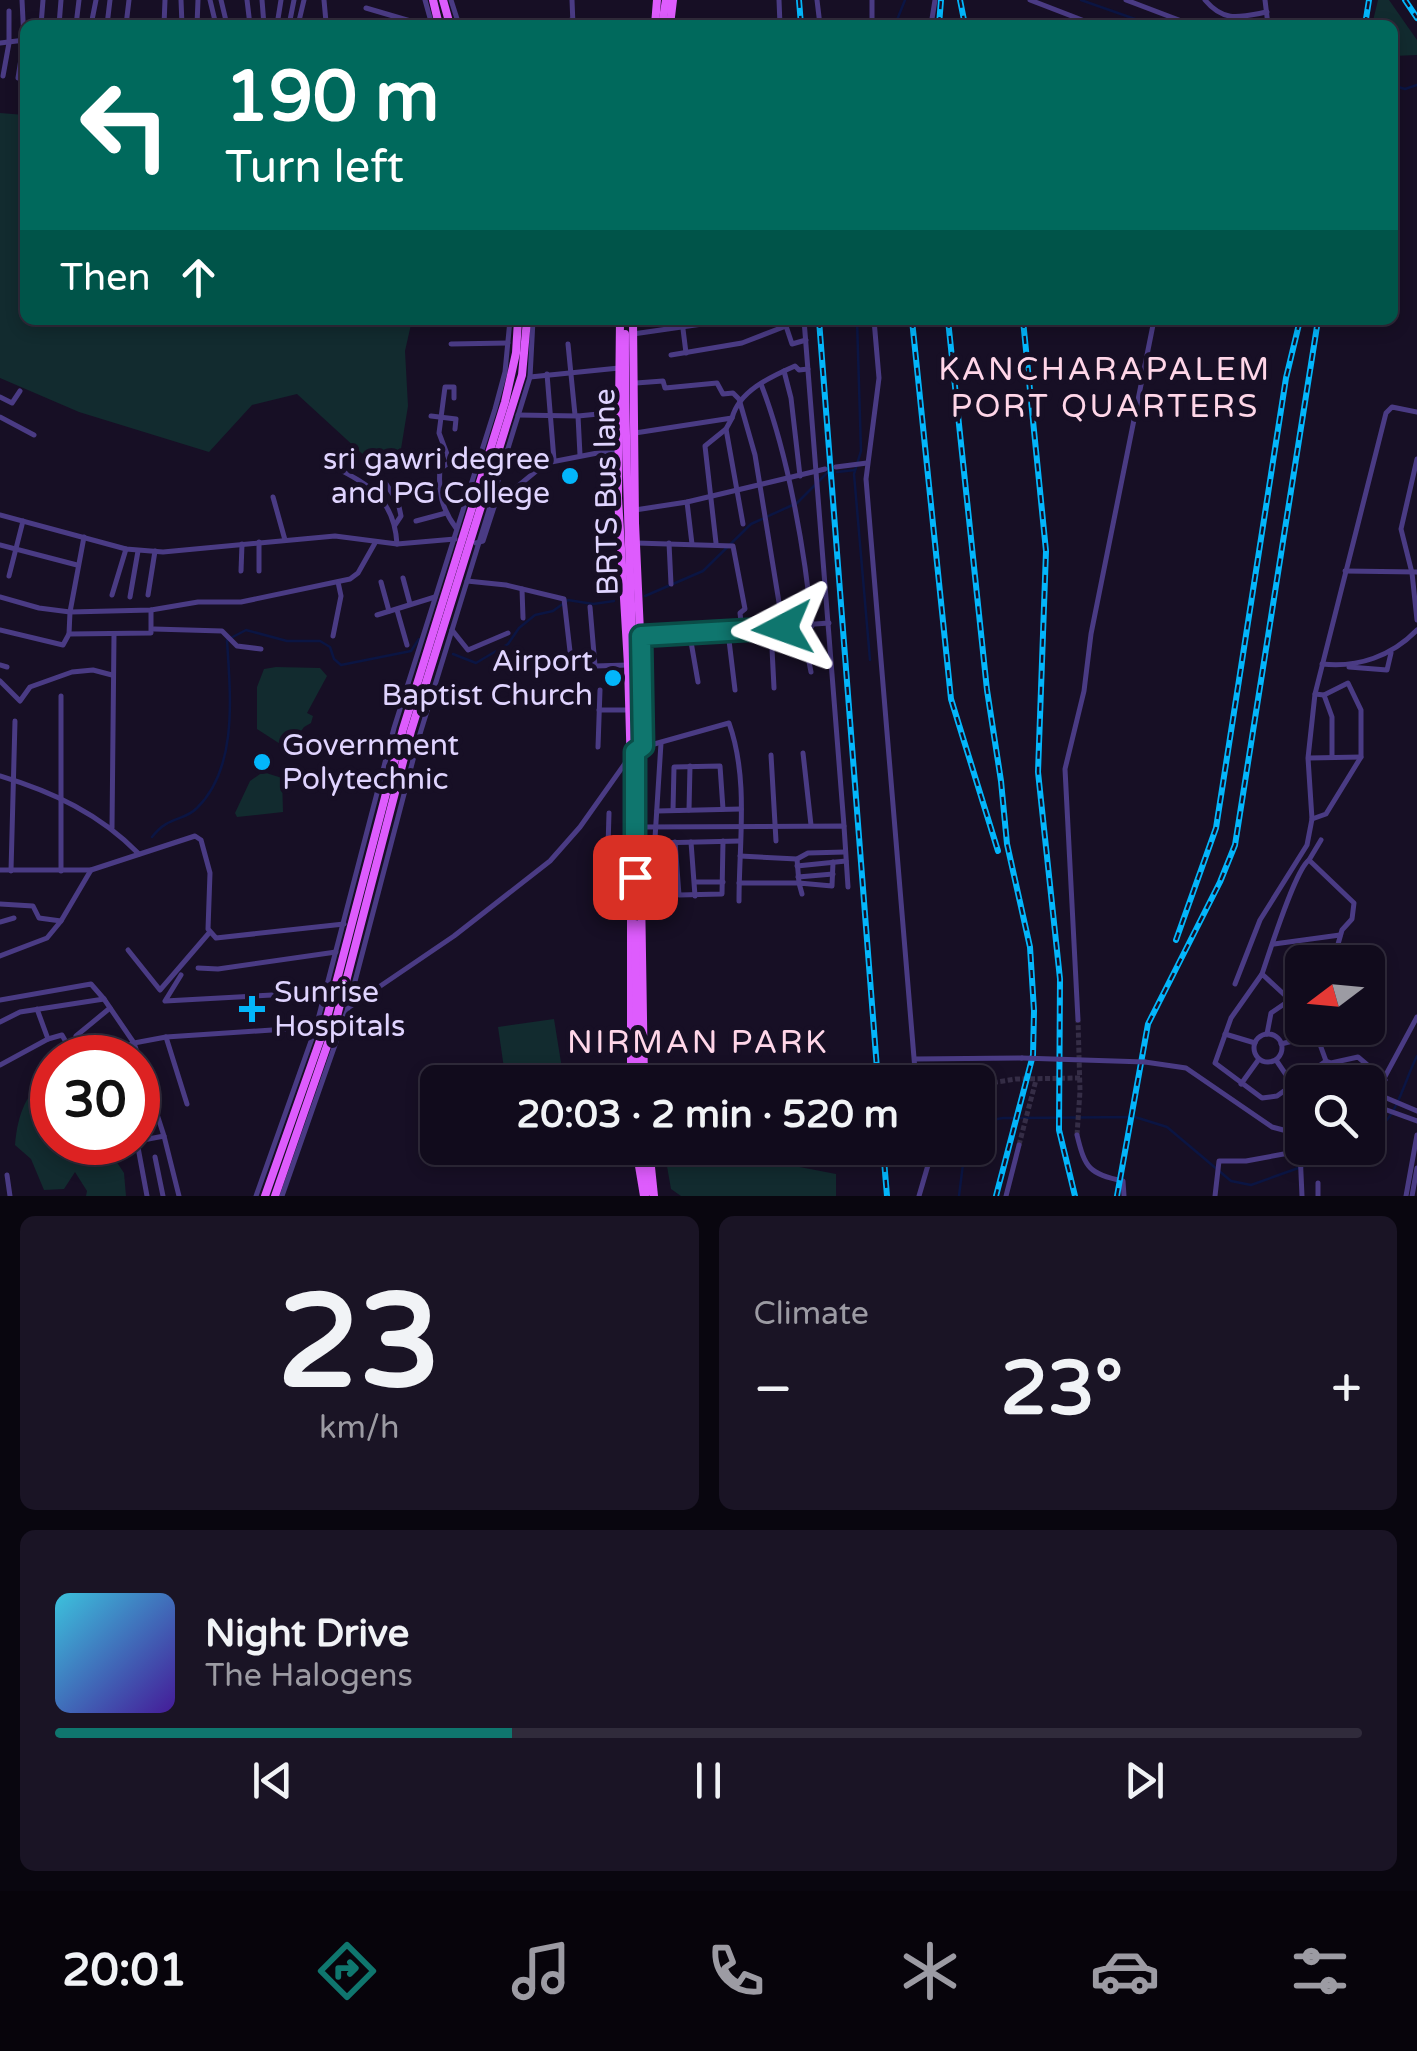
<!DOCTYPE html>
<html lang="en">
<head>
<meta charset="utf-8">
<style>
	body { margin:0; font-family:"Varela Round",sans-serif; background:#1a1425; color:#f1f3f6; height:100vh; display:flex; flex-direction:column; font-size:38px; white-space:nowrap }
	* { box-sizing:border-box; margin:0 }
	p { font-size:32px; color:#9c9ba3 }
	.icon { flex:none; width:55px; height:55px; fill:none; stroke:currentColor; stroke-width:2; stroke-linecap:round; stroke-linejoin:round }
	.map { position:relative; height:1196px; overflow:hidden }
	.side { display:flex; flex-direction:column; gap:20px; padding:20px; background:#09060f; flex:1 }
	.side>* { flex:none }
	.top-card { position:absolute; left:20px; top:20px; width:1378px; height:305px; border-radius:15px; box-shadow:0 5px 15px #0003,0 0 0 2px #302b3b; background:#00695c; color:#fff; overflow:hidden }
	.needle { width:65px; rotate:254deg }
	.tools { position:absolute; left:1285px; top:945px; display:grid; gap:20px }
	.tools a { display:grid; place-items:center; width:100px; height:100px; border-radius:15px; background:#110b1c; box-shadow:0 5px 15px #0003,0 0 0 2px #302b3b; font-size:50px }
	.speed { position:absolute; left:30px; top:1035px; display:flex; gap:20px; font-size:50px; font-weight:700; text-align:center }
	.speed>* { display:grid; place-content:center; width:130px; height:130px; border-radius:50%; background:#110b1c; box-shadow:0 5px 15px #0003,0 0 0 2px #302b3b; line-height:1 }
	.speed .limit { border:15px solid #d22; background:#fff; color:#111 }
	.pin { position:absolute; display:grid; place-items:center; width:85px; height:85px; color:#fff; margin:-42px; border-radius:20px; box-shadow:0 5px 15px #0006 }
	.me { position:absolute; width:110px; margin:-55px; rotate:266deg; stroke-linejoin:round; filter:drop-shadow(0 0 8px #0008) }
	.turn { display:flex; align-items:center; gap:35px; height:210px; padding:0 40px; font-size:45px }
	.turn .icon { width:130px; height:130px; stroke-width:2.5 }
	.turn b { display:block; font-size:70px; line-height:85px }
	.then { display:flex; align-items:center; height:95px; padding:0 40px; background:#0003; gap:20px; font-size:38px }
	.big { font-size:75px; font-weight:700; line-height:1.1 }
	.side .tile { flex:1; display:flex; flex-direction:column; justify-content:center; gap:15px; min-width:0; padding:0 35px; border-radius:15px; background:#1a1425 }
	.side .dial { align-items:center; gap:0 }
	.dial b { font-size:130px; line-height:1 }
	.song { display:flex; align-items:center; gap:30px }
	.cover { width:120px; height:120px; border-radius:15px; background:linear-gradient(135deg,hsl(190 70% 55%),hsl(260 70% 35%)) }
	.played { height:10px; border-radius:5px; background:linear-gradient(90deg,#0f766e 35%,#302b3b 35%) }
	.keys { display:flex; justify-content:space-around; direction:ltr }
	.heat { display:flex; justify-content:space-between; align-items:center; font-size:55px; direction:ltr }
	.side .tiles { flex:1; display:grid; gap:20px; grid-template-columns:1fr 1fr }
	.tile:last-child { grid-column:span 2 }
	.trip { position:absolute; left:420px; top:1065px; width:575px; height:100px; border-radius:15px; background:#110b1c; box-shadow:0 5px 15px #0003,0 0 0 2px #302b3b; font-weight:700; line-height:100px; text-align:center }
	.tabs { display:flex; height:160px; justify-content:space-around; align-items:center; background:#07040b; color:#9c9ba3 }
	.tabs .icon { width:70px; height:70px }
	.tabs .selected { color:#0f766e }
	.tabs b { font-size:45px; color:#f1f3f6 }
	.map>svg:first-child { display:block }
</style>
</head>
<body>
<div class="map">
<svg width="1417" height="1196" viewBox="0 0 1417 1196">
	<rect width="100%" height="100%" fill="#170f25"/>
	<g fill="#122b2f">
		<path d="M1378 0H1389L1417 40V55L1393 56 1392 25H1372Z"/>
		<path d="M0 113 25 115V320H412L405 351 408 406 401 449 369 460 297 394 252 405 209 452 79 412 0 378Z"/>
		<path d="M276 667 320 668 327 676 307 713 313 716 311 723 304 727 288 749 257 729V687L264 669Z"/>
		<path d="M263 772 282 778 283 812 237 817 235 813 250 781Z"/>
		<path d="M554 1019 563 1075 506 1082 498 1027Z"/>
		<path d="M52 1072V1142L91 1143 95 1157 114 1158 124 1173 126 1196H86L87 1191 75 1172 64 1189 44 1190 31 1159 15 1145C18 1112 26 1093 52 1072Z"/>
		<path d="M664 1149 732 1154 836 1174V1196H681L671 1189Z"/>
	</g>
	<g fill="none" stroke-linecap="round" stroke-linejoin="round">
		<g stroke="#0b1543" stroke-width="2.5">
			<path d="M1081 0 1152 25"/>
			<path d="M895 25 905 0"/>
			<path d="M1392 85 1405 89 1417 85"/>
			<path d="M857 320 861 451 854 474 870 660"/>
			<path d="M837 472 855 470"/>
			<path d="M645 596 703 571 751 524 797 503 827 473"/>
			<path d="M453 654 476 663 508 644 519 628 535 615 553 611 568 600 593 604 614 601"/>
			<path d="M152 837C169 815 183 822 197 808 239 767 230 692 227 640L246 630 287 641H320L330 647 334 659 341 665 411 651 419 639"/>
			<path d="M978 1125 980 1122 1003 1118 1135 1117 1167 1127 1231 1181 1251 1185 1318 1161 1337 1148"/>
			<path d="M1368 1131C1373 1129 1379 1128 1383 1124 1398 1111 1407 1075 1417 1056"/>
			<path d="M959 1196 965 1148"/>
		</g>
		<g stroke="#352d46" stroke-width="5" stroke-dasharray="5 2.5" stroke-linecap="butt">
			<path d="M978 1085 1016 1079 1080 1078"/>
			<path d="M1019 1145 1036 1080"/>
		</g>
		<path stroke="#352d46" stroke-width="5" stroke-dasharray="5 2.5" stroke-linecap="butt" d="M1077 1135 1080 1091 1078 1020"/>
		<g stroke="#4a3b84" stroke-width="5">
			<path d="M181 0 182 25"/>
			<path d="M210 0 216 25"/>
			<path d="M221 0 227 25"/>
			<path d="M247 0 250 25"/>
			<path d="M262 0 264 25"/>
			<path d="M324 0 326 22"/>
			<path d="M572 0 573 25"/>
			<path d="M779 0 780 25"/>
			<path d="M817 0 820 25"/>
			<path d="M872 0V25"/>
			<path d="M1030 0 1095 25"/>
			<path d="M1126 0 1192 25"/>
			<path d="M1205 0C1224 23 1240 17 1267 12"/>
			<path d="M1265 0 1268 25"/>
			<path d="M366 8 424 25"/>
			<path d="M41 25 43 0"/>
			<path d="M59 25 61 0"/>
			<path d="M76 25 79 0"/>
			<path d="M91 25 96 0"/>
			<path d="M107 25 110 0"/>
			<path d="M126 25 129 0"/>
			<path d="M164 25 165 0"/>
			<path d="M197 25 198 0"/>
			<path d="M277 25 281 0"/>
			<path d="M289 25 294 0"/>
			<path d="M298 25 304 0"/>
			<path d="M318 25 326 22 339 25"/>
			<path d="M543 25 572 20"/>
			<path d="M0 43 25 40"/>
			<path d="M3 76 9 43V11"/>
			<path d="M18 78 24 40 22 0"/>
			<path d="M784 320 792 344 806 340"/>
			<path d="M804 320 844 826"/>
			<path d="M1096 320 1111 323 1137 320"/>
			<path d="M683 329 686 353"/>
			<path d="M633 334 730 320"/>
			<path d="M451 344 508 343"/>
			<path d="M568 344 575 415"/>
			<path d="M671 355 742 343 786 326"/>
			<path d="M784 371 791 398 800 476"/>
			<path d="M547 374 554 460"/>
			<path d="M530 377 619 368"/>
			<path d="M636 383 663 381 665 388 717 383 723 394 733 393 739 399 755 455 783 627"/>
			<path d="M761 384C788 454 805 551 812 626"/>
			<path d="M0 397 12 403 20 391"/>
			<path d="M454 398V387H445L439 433 450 462 440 469C438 492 442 509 456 528"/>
			<path d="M518 415 578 416 619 412"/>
			<path d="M431 416 456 419 455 429"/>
			<path d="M578 416 580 455"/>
			<path d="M0 417 34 435"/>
			<path d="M732 418 726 429 743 524"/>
			<path d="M635 433 732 418C739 391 770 377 795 366L799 370 808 369"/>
			<path d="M1417 459 1401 529 1412 573 1417 620"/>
			<path d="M327 463C365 483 394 495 397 544"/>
			<path d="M836 467 867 463"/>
			<path d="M386 484 398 502 401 516 395 525"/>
			<path d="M273 497 285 540"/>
			<path d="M687 502 692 544"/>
			<path d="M635 510 687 502 825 469"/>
			<path d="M416 521 446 513"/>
			<path d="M84 537 70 612 151 610 198 602H241L350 579 358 573 375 543"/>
			<path d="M636 543 733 546 745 609 740 613 742 630"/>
			<path d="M669 543 671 584"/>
			<path d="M716 543 705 446 726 429"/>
			<path d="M0 545 77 565"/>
			<path d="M241 571 242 544"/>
			<path d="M259 571V542"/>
			<path d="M1345 571 1417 572"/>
			<path d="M9 576 23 521"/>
			<path d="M403 578 410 604"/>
			<path d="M467 581 506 585 564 599 571 660"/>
			<path d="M381 582 389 611"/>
			<path d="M522 589 523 618"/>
			<path d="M112 595 126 549"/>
			<path d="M148 595 155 551"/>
			<path d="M0 597 39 608 70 612 69 634"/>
			<path d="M130 597 138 551"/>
			<path d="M590 607 595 666 628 665"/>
			<path d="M397 610 407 645"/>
			<path d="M377 615 435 597"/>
			<path d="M789 627 792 641 805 642 811 672"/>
			<path d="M154 629 222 631 237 646 261 649"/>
			<path d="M771 629 774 688"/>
			<path d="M0 630 63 645 69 634 151 633V610"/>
			<path d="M452 630 468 650 508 633"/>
			<path d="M728 632 735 690"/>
			<path d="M333 636 341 596 338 582"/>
			<path d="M641 636 829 623"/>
			<path d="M690 636 698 682"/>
			<path d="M1322 664C1358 668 1392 656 1417 630"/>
			<path d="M0 665 7 667"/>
			<path d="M1349 667 1387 670 1391 653"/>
			<path d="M0 681 20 701 30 687 72 672 93 670 112 675"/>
			<path d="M1324 695 1332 717V757"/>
			<path d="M599 710H629"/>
			<path d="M661 743 655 838 662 898"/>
			<path d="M598 747 600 690"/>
			<path d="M640 748 729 723C749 779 739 842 739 901"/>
			<path d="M803 753 811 825"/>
			<path d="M771 755 776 841"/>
			<path d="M1309 758 1361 757"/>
			<path d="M0 776C53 792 100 814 139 854"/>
			<path d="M673 810 674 767 720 766 723 809"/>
			<path d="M689 810 690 766"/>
			<path d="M657 811 741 809"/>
			<path d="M1312 819 1326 814 1361 757V710L1348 683 1324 695 1315 694"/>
			<path d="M640 827 844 826 848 887"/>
			<path d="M112 828 114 635"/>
			<path d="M675 842 679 895 722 894 723 841"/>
			<path d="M691 842 695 896"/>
			<path d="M656 843 740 841"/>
			<path d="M608 847 609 813"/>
			<path d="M740 856 797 859 808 853 845 852"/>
			<path d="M1309 860 1321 840"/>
			<path d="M797 866 846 861"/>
			<path d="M0 870H91L195 836 201 840 210 873 208 929 216 938 344 924"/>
			<path d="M11 871 15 721"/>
			<path d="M61 871V696"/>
			<path d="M798 877 833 874"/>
			<path d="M696 882H723"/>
			<path d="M739 883H799L797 859"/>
			<path d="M602 884 599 848 630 846"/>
			<path d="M802 894 799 883 832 886 833 862"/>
			<path d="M0 904 33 906 39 918 61 921"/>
			<path d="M0 922 14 918"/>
			<path d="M1274 944 1340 935"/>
			<path d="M128 950 160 990 209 933"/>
			<path d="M0 956 47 938 61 921 91 870"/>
			<path d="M198 968 218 969 336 952"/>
			<path d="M1262 974C1270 951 1295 870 1309 860L1354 903 1352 919 1342 930 1333 962"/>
			<path d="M181 975 165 1001 326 992"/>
			<path d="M1235 984 1260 920 1307 845 1312 819 1308 758 1315 694 1386 413 1392 407 1417 412"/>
			<path d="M104 999 134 1043 166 1037 316 1027"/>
			<path d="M0 1000 91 984 104 999 20 1012 0 1022"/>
			<path d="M348 1008 454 936 550 861 580 827 631 755"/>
			<path d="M1302 1011 1262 974 1231 1018 1215 1063 1262 1098 1277 1096 1326 1061 1331 1063 1358 1057 1385 1080"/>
			<path d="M1314 1028 1326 1061"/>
			<circle cx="1268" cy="1048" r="14"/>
			<path d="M1225 1034 1255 1043"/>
			<path d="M1267 1034 1271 1013 1290 1000"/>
			<path d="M76 1036 110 1008"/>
			<path d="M166 1037 187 1104"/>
			<path d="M48 1039 62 1035 75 1058"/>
			<path d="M1281 1044 1316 1035"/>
			<path d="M108 1058 110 1053 134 1043 164 1136 179 1196"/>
			<path d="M1276 1060 1293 1085"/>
			<path d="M0 1065 48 1039 37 1009"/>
			<path d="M1241 1084 1259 1059"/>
			<path d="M138 1141 164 1136"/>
			<path d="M137 1142 147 1196"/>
			<path d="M1300 1151 1302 1196"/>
			<path d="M155 1157 163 1196"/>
			<path d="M7 1175 10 1196"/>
			<path d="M1006 1196 1019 1145"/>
			<path d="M1215 1196 1219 1161H1246L1300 1151 1299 1135"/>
			<path d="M1318 1196V1183"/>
		</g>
		<g stroke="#4a3b84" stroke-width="5">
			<path d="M425 0 432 25"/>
			<path d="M451 0 459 25"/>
			<path d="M931 25 935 0"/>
			<path d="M874 320 879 378 866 479 916 1082"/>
			<path d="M493 502 507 495 546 463 618 449"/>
			<path d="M0 515 126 549 163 552 335 536 397 544 455 539"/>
			<path d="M476 543 483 541 496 501"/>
			<path d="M1078 1020 1065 769 1084 691 1091 634 1154 320"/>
			<path d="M915 1059 1022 1058"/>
			<path d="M1145 1062 1186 1068 1272 1127 1302 1135"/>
			<path d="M1377 1094 1417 1111"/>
			<path d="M1373 1099 1384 1109 1417 1121"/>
			<path d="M1368 1108 1417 1017"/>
			<path d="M1368 1112 1384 1109"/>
			<path d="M1077 1135C1085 1168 1089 1174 1123 1181L1124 1196"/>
			<path d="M256 1196 316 1027 394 728 495 409 505 372 510 320"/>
			<path d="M282 1196 348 1008 419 737 530 377 533 320"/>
			<path d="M919 1196 933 1148"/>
			<path d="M1406 1196 1417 1135"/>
			<path d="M1412 1196 1417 1168"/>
		</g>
		<g stroke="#de5cfd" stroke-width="8">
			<path d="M433 0 439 25"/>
			<path d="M443 0 450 25"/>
			<path d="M655 25 657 0"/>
			<path d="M662 25 666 0"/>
			<path d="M670 25 673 0"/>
			<path d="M620 320 618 498 628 665 631 770V1082"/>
			<path d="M633 320 635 523 643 698 640 827 644 1082"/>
			<path d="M625 334C624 480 634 625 635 770"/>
			<path d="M635 924 638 1082"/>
			<path d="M636 1148 644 1196"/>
			<path d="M642 1148 648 1192"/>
			<path d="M649 1148 654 1196"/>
			<path d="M265 1196 324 1029 403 729 505 402 516 353 518 320"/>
			<path d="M275 1196 336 1020 411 731 522 375 527 320"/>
		</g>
		<g stroke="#03b6fb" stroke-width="6">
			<g id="rail">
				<path d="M799 0 801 25"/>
				<path d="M960 0 965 25"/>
				<path d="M1405 0 1417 18"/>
				<path d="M939 25 941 0"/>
				<path d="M1365 25 1369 0"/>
				<path d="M819 320 878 1082"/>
				<path d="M912 320 951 699 998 851"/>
				<path d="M948 320 987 690 1001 781 1007 844 1030 947 1034 1011 1033 1055 996 1196"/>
				<path d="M1023 320 1046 551 1038 772 1060 979 1059 1130 1075 1196"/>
				<path d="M1176 940 1216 828 1286 378 1300 320"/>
				<path d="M883 1148 887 1196"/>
				<path d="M1117 1196 1148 1024 1220 882 1235 845 1318 320"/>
			</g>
		</g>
		<use href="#rail" stroke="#170f25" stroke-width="2.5" stroke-dasharray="8" stroke-linecap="butt"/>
		<path stroke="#4a3b84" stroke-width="5" d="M1022 1058 1145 1062"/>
	</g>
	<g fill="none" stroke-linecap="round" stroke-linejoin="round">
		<g stroke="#0a4d48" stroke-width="25">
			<path id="route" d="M635 877V752L643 746 641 636 783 628"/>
		</g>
		<use href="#route" stroke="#0f766e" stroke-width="18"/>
	</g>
	<g fill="#03b6fb" stroke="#170f25" stroke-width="4">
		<circle cx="570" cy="476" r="10"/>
		<circle cx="613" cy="678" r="10"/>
		<circle cx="262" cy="762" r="10"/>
		<path d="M247 994h10v10h10v10h-10v10h-10v-10h-10v-10h10z"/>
	</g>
	<g text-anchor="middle" stroke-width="10" stroke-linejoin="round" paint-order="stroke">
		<g font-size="30" fill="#e0d4ff" stroke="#170f25" text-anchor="end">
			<text x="550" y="469">sri gawri degree<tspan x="550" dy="34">and PG College</tspan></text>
			<text x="593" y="671">Airport<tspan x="593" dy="34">Baptist Church</tspan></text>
			<text x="282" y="755" text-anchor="start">Government<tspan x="282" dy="34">Polytechnic</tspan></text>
			<text x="274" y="1002" text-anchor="start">Sunrise<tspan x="274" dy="34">Hospitals</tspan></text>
		</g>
		<g font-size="30" fill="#e0d4ff" stroke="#170f25">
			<text transform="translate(606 492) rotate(-91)" y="10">BRTS Bus lane</text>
		</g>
		<g font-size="32" letter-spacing="2.5" fill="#ffd6e8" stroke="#170f25">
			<text x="1105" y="380">KANCHARAPALEM<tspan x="1105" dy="37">PORT QUARTERS</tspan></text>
			<text x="698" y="1053">NIRMAN PARK</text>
		</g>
	</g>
</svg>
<div class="tools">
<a><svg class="needle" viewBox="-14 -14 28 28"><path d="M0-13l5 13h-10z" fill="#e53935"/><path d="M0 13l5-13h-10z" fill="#9c9ba3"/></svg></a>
<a><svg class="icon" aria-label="search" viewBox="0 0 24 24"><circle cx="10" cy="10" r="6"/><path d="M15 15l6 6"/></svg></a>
</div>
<div class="speed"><div class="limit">30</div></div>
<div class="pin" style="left:635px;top:877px;background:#d93025"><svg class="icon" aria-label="arrive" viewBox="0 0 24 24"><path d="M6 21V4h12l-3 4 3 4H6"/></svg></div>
<svg class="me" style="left:783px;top:628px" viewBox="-20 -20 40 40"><path d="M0-17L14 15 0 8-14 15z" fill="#0f766e" stroke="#fff" stroke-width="4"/></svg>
<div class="trip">20:03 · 2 min · 520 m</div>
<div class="top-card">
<div class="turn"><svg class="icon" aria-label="left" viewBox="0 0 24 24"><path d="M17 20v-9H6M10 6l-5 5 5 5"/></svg><div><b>190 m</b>Turn left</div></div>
<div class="then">Then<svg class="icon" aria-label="ahead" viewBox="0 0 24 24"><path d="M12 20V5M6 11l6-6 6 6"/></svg></div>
</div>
</div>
<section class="side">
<div class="tiles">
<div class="tile dial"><b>23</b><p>km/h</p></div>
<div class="tile"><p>Climate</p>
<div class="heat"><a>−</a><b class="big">23°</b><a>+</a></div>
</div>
<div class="tile">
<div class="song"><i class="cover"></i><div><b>Night Drive</b><p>The Halogens</p></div></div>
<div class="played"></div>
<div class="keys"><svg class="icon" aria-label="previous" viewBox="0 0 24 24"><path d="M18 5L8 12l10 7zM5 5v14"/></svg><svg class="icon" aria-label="pause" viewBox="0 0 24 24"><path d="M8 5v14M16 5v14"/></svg><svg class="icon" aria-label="next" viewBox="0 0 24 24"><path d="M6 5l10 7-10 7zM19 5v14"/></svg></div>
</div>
</div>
</section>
<nav class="tabs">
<b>20:01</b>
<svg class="icon selected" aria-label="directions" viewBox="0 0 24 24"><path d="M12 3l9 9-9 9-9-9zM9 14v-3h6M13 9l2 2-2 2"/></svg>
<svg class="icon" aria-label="music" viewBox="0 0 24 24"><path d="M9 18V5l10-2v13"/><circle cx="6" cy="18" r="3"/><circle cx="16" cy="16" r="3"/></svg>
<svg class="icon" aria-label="phone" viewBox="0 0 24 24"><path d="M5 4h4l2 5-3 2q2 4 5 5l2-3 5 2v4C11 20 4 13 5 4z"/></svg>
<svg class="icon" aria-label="climate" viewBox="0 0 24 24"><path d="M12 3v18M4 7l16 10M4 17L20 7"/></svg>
<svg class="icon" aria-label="car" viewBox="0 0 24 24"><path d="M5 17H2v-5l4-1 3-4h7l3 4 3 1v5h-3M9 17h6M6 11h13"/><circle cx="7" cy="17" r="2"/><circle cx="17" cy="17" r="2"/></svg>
<svg class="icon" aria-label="filters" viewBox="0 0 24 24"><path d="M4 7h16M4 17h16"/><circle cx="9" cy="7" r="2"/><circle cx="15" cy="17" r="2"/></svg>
</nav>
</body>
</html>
